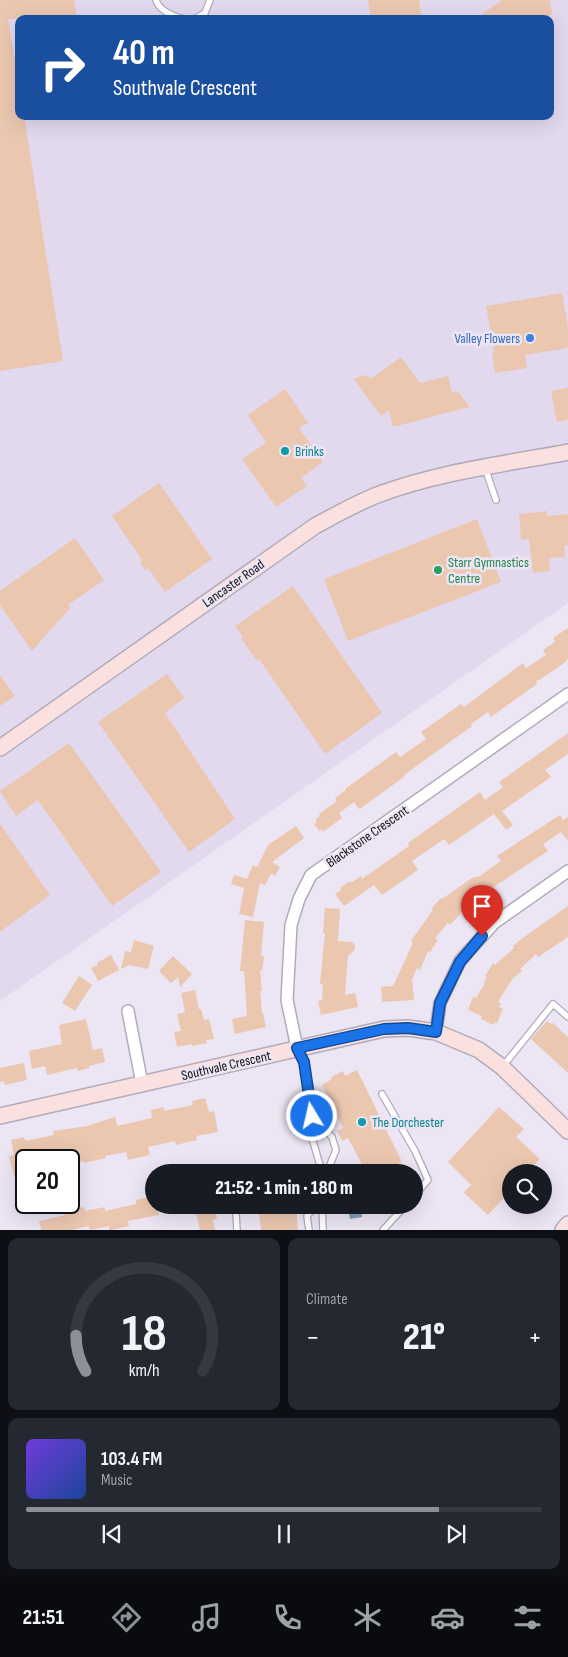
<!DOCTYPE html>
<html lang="en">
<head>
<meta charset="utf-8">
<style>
	body { margin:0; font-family:"Sofia Sans Condensed",sans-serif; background:#242831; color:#f1f3f6; height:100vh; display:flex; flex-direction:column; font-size:19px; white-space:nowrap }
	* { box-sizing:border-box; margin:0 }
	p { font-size:16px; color:#9ea1a6 }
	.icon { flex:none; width:28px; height:28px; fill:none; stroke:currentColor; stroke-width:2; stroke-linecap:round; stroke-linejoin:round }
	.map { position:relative; height:1230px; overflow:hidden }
	.drawer { display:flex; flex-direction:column; gap:8px; padding:8px; background:#0d0f14; flex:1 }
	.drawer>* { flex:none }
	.top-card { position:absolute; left:15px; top:15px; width:539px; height:105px; border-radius:10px; box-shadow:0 5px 20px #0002; background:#1a4fa0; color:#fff; overflow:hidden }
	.tools { position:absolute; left:502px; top:1164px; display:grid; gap:10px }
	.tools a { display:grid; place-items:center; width:50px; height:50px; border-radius:50%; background:#171b24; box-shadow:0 5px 20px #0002; font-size:25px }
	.speed { position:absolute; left:15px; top:1149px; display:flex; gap:10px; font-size:25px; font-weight:700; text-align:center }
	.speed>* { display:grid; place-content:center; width:65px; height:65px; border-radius:50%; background:#171b24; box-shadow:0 5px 20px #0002; line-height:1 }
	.speed .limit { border:2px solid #111; border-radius:8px; background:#fff; color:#111 }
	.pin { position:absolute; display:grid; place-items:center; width:42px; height:42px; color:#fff; margin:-51px -21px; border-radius:50% 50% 50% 0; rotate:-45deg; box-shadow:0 0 5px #0007 }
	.pin .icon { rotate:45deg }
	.me { position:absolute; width:55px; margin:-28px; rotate:351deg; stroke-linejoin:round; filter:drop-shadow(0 0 4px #0008) }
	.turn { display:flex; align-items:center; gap:18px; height:105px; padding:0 15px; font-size:22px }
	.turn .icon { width:65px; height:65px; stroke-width:2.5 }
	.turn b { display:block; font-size:35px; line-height:42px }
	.big { font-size:38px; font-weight:800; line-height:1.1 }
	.drawer .widget { flex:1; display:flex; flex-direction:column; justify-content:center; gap:8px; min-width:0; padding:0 18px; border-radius:10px; background:#242831 }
	.drawer .dial { align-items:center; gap:0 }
	.dial svg { height:130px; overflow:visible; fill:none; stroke:#363941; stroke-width:7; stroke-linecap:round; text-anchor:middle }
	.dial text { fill:#f1f3f6; stroke:none }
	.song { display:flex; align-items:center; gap:15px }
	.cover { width:60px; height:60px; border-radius:8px; background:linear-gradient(135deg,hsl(260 70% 55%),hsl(220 70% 35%)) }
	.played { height:5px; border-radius:2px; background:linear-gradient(90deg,#8c9099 80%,#363941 80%) }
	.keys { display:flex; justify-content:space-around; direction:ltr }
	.heat { display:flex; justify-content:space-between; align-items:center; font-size:28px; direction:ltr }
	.drawer .tiles { flex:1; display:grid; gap:8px; grid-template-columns:1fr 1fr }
	.widget:last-child { grid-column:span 2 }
	.trip { position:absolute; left:145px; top:1164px; width:278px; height:50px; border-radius:25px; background:#171b24; box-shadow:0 5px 20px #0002; font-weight:800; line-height:50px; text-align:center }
	.tab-bar { display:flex; height:80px; justify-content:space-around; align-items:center; background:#090b0e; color:#9ea1a6 }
	.tab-bar .icon { width:35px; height:35px }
	.tab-bar .active { color:#8c9099 }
	.tab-bar b { font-size:22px; color:#f1f3f6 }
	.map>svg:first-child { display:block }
</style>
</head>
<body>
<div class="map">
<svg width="568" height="1230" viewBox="0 0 568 1230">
	<rect width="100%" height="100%" fill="#ece5f4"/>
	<path fill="#e2d9ef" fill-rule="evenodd" d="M0 0H568V603L0 1001ZM19 19H550V116H19Z"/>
	<path fill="#7d9db6" d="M347 1205H364L361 1211 362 1217 350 1219Z"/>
	<g fill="#ebc7b0">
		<path d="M0 0H74L77 19H8L19 84V116H24L63 361 0 371Z"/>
		<path d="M368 0H419L422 19H371Z"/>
		<path d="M502 0H550L552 14 545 19H475Z"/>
		<path d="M562 293 568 328V348L525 355 527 368 495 373 492 352 494 351 486 306Z"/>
		<path d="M401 357 420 383 448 376 452 393 458 391 469 407 393 427 389 410 381 416 354 379 363 375 372 378Z"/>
		<path d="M568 388V420L557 422 551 391Z"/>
		<path d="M285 389 308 423 299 428 323 462 301 478 307 486 276 507 242 459 266 443 248 415Z"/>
		<path d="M159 483 212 559 165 592 148 568 145 570 140 562 142 560 112 516Z"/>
		<path d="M547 511V516L568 514V545L564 546 565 557 549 558 550 571 533 573 529 539 521 540 519 514Z"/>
		<path d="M477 519 501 582 348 641 324 579Z"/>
		<path d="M75 538 104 580 68 605 70 608 32 651 0 605V591Z"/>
		<path d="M293 586 382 713 325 754 259 659 257 661 241 638 243 637 235 626Z"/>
		<path d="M568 628V659L563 664 536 682 537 684 491 717 488 712 471 724 472 726 404 775 405 776 364 806 359 809 354 802 339 813 342 818 323 832 322 829 319 831 314 824 317 822 315 820 320 816 319 814 337 801 335 798 346 790 345 789 396 752 400 757 426 739 421 732 461 704 464 707 523 663 526 668 546 655 543 650 555 642 553 638Z"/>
		<path d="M167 674 184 698 165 713 235 819 189 852 98 722Z"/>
		<path d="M0 675 15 696 0 706Z"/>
		<path d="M568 733V754L545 770 551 777 502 811 513 825 506 830 494 814 449 845 444 839 412 861 418 870 382 895 374 885 344 906 335 894 341 890 340 888 350 881 351 883 361 876 362 879 409 846 408 843 480 792 485 800 503 787 499 782Z"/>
		<path d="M69 743 161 872 112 906 38 800 16 816 0 791Z"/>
		<path d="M560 815 563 820 568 817V841L561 832 543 844 548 851 483 894 484 896 462 912 450 925 448 923 435 938 438 940 430 952 428 951 420 970 417 968 412 980 414 1000 382 1002 381 987 393 986 413 943 411 941 433 910 431 909 441 898 442 899 472 878 480 876 501 861 497 856Z"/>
		<path d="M0 824 50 895 0 932Z"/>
		<path d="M296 826 304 838 272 862 280 867 275 876 271 874 265 885 260 883 253 917 239 914 244 888 231 884 234 875 247 879 253 865 257 867 268 845Z"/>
		<path d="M568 906V937L538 957 536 954 520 969 522 971 513 978 498 1002 501 1003 499 1007 503 1009 497 1023 495 1022 494 1025 481 1019 482 1016 468 1010 473 997 476 998 485 983 484 982 487 977 485 976 493 963 495 965 514 948 513 946 520 940Z"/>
		<path d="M325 908 340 909 338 941 352 942 355 945V949L348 956 345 995 355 993 358 1007 321 1015 318 1001 322 1000 323 984H320L325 933H323V931Z"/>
		<path d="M245 920 264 922 261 956H264L262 971 260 970 262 991H260L262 1013H263L266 1027 235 1034 232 1019 247 1016 244 971H240Z"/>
		<path d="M134 940 154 946 148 969 129 965 121 969 125 951 131 952Z"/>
		<path d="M111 955 119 970 98 981 91 968 98 965 97 963Z"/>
		<path d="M173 956 192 974 180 987 178 977 171 983 159 971Z"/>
		<path d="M79 976 92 985 75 1011 62 1003Z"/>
		<path d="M195 990 199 1009H201L204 1020 209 1019 214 1039 206 1040 207 1043 192 1046V1044L177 1047 174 1032 181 1031 177 1014 185 1012 181 993Z"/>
		<path d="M86 1019 93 1050 102 1048 105 1062 89 1066V1068L78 1071 77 1068 47 1075 45 1066 32 1069 29 1051 62 1044 59 1025Z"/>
		<path d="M547 1021 551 1024 553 1023 568 1037V1073L531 1039Z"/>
		<path d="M24 1063 27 1080 5 1085 4 1081 0 1082V1068Z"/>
		<path d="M357 1070 402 1162 392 1167 395 1172H366L348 1138 342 1141 337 1131 343 1128 322 1085 332 1079 331 1077 343 1071 345 1076Z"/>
		<path d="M205 1098 209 1112 214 1111 218 1132 196 1136 197 1140 176 1145 175 1141 148 1147 150 1155 128 1160 126 1152 105 1156 106 1158 84 1163 83 1161 69 1164V1160H26V1173L14 1176 9 1156 14 1155 11 1140 24 1137 25 1141 54 1135 53 1131 87 1126 115 1117 117 1126 152 1118 151 1110 164 1107V1111L193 1105 192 1101Z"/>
		<path d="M499 1107 524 1129 516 1137 540 1159 527 1172H511V1190L488 1215 465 1194 464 1192 471 1185 448 1162Z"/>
		<path d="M154 1196V1205H157L159 1215 128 1221 129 1226 111 1230H109V1226L90 1230 88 1226 72 1230H41L39 1221 65 1215V1211L84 1207 85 1211 105 1207V1211L136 1204V1200Z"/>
		<path d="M194 1205H214L217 1219 213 1220 215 1230H200Z"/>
		<path d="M258 1205H296L298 1230H261Z"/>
	</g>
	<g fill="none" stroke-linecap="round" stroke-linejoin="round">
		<g stroke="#b1abb9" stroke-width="8">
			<g id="lane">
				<path d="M156 0C159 11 173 16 184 19"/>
				<path d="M194 19 205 13 210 0"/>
				<path d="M485 468 496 500"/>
				<path d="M298 1051 304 1062 312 1116V1138L322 1172"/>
				<path d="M503 1066 553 1004 568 1017"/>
				<path d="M382 1094 415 1151 428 1180 414 1196"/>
				<path d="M312 1116 332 1137 336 1150 327 1172"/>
				<path d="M322 1205 323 1230"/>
				<path d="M236 1214 237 1230"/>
				<path d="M309 1230 307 1216 316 1205"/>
				<path d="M383 1230 406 1205"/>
			</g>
		</g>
		<g stroke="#b1abb9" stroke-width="14">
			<g id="street">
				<path d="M128 1011 142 1084"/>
				<path d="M436 1032 440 1003 460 961 494 923 568 871"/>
				<path d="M297 1048 287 1000 291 925 299 899 311 875 568 694"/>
			</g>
		</g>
		<g stroke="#b1abb9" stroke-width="18">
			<g id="secondary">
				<path d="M0 748 315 526C335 515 355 504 377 495 438 472 504 464 568 452"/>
				<path d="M0 1116 384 1029 408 1028 436 1032 479 1050 502 1067 568 1131"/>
				<path d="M563 1230 568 1224"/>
			</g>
		</g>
		<use href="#lane" stroke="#fff" stroke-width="5.5"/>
		<use href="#street" stroke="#fff" stroke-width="11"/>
		<use href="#secondary" stroke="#fae1df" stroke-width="15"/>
	</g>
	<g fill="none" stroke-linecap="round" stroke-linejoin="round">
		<g stroke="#114b97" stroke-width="12">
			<path id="route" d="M312 1116 304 1062 297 1048 384 1029 408 1028 436 1032 440 1003 460 962 482 936"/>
		</g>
		<use href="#route" stroke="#1a73e8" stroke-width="9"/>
	</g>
	<circle fill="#3f7fe0" stroke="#ece5f4" stroke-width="2" cx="530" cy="338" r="5"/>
	<g fill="#0f9aa8" stroke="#ece5f4" stroke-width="2">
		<circle cx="285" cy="451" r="5"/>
		<circle cx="362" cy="1122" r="5"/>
	</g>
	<circle fill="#2e9e5b" stroke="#ece5f4" stroke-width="2" cx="438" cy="570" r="5"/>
	<g text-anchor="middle" stroke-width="5" stroke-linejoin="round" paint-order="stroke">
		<g font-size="14" fill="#366cbe" stroke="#ece5f4" text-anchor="end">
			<text x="520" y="343">Valley Flowers</text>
		</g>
		<g font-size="14" fill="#0d838f" stroke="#ece5f4" text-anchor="start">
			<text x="295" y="456">Brinks</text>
			<text x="372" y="1127">The Dorchester</text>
		</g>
		<g font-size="14" fill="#27864d" stroke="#ece5f4" text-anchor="start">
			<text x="448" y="567">Starr Gymnastics<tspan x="448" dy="16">Centre</tspan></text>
		</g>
		<g font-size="14" fill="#121015" stroke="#ece5f4">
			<text transform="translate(233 583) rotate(-35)" y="5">Lancaster Road</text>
			<text transform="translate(367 836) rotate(-35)" y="5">Blackstone Crescent</text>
			<text transform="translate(226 1065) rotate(-13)" y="5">Southvale Crescent</text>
		</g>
	</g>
</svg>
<div class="tools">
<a><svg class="icon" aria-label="search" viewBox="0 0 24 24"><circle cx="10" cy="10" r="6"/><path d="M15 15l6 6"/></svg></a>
</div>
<div class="speed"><div class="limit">20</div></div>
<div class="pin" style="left:482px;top:936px;background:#d93025"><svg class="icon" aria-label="arrive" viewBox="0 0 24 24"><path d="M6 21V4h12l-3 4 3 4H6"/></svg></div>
<svg class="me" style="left:312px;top:1116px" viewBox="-20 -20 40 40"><circle r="17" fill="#1a73e8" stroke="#fff" stroke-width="3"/><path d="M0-11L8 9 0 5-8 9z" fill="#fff"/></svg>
<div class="trip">21:52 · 1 min · 180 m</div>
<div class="top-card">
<div class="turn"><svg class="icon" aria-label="right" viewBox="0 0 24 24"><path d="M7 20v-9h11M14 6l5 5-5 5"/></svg><div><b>40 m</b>Southvale Crescent</div></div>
</div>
</div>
<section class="drawer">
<div class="tiles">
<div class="widget dial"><svg viewBox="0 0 100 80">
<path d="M14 69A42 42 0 1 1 86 69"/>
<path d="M14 69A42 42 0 0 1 8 47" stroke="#8c9099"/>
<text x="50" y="56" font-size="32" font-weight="700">18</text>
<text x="50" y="72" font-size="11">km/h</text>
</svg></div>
<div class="widget"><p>Climate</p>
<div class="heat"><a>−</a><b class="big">21°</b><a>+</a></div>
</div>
<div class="widget">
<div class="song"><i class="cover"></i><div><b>103.4 FM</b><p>Music</p></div></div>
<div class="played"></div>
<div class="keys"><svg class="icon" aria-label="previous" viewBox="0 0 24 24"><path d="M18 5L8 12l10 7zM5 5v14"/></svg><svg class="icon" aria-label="pause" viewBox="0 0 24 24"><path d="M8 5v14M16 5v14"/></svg><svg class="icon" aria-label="next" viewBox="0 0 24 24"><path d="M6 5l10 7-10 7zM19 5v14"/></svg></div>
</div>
</div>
</section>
<nav class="tab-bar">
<b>21:51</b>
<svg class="icon active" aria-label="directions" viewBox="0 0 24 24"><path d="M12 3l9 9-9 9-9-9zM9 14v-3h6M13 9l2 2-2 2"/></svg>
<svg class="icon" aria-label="music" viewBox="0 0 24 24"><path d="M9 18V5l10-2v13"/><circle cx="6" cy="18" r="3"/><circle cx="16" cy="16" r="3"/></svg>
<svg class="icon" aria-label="phone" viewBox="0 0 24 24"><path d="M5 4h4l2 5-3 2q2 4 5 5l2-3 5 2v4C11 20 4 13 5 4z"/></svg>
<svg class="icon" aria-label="climate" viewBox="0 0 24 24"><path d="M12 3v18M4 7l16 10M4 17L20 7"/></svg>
<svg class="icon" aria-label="car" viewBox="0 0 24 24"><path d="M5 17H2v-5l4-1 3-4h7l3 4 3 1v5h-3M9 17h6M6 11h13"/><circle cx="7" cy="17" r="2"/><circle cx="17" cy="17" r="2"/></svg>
<svg class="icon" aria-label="filters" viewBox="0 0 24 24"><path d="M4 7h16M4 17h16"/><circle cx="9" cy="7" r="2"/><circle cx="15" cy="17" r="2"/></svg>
</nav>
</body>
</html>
